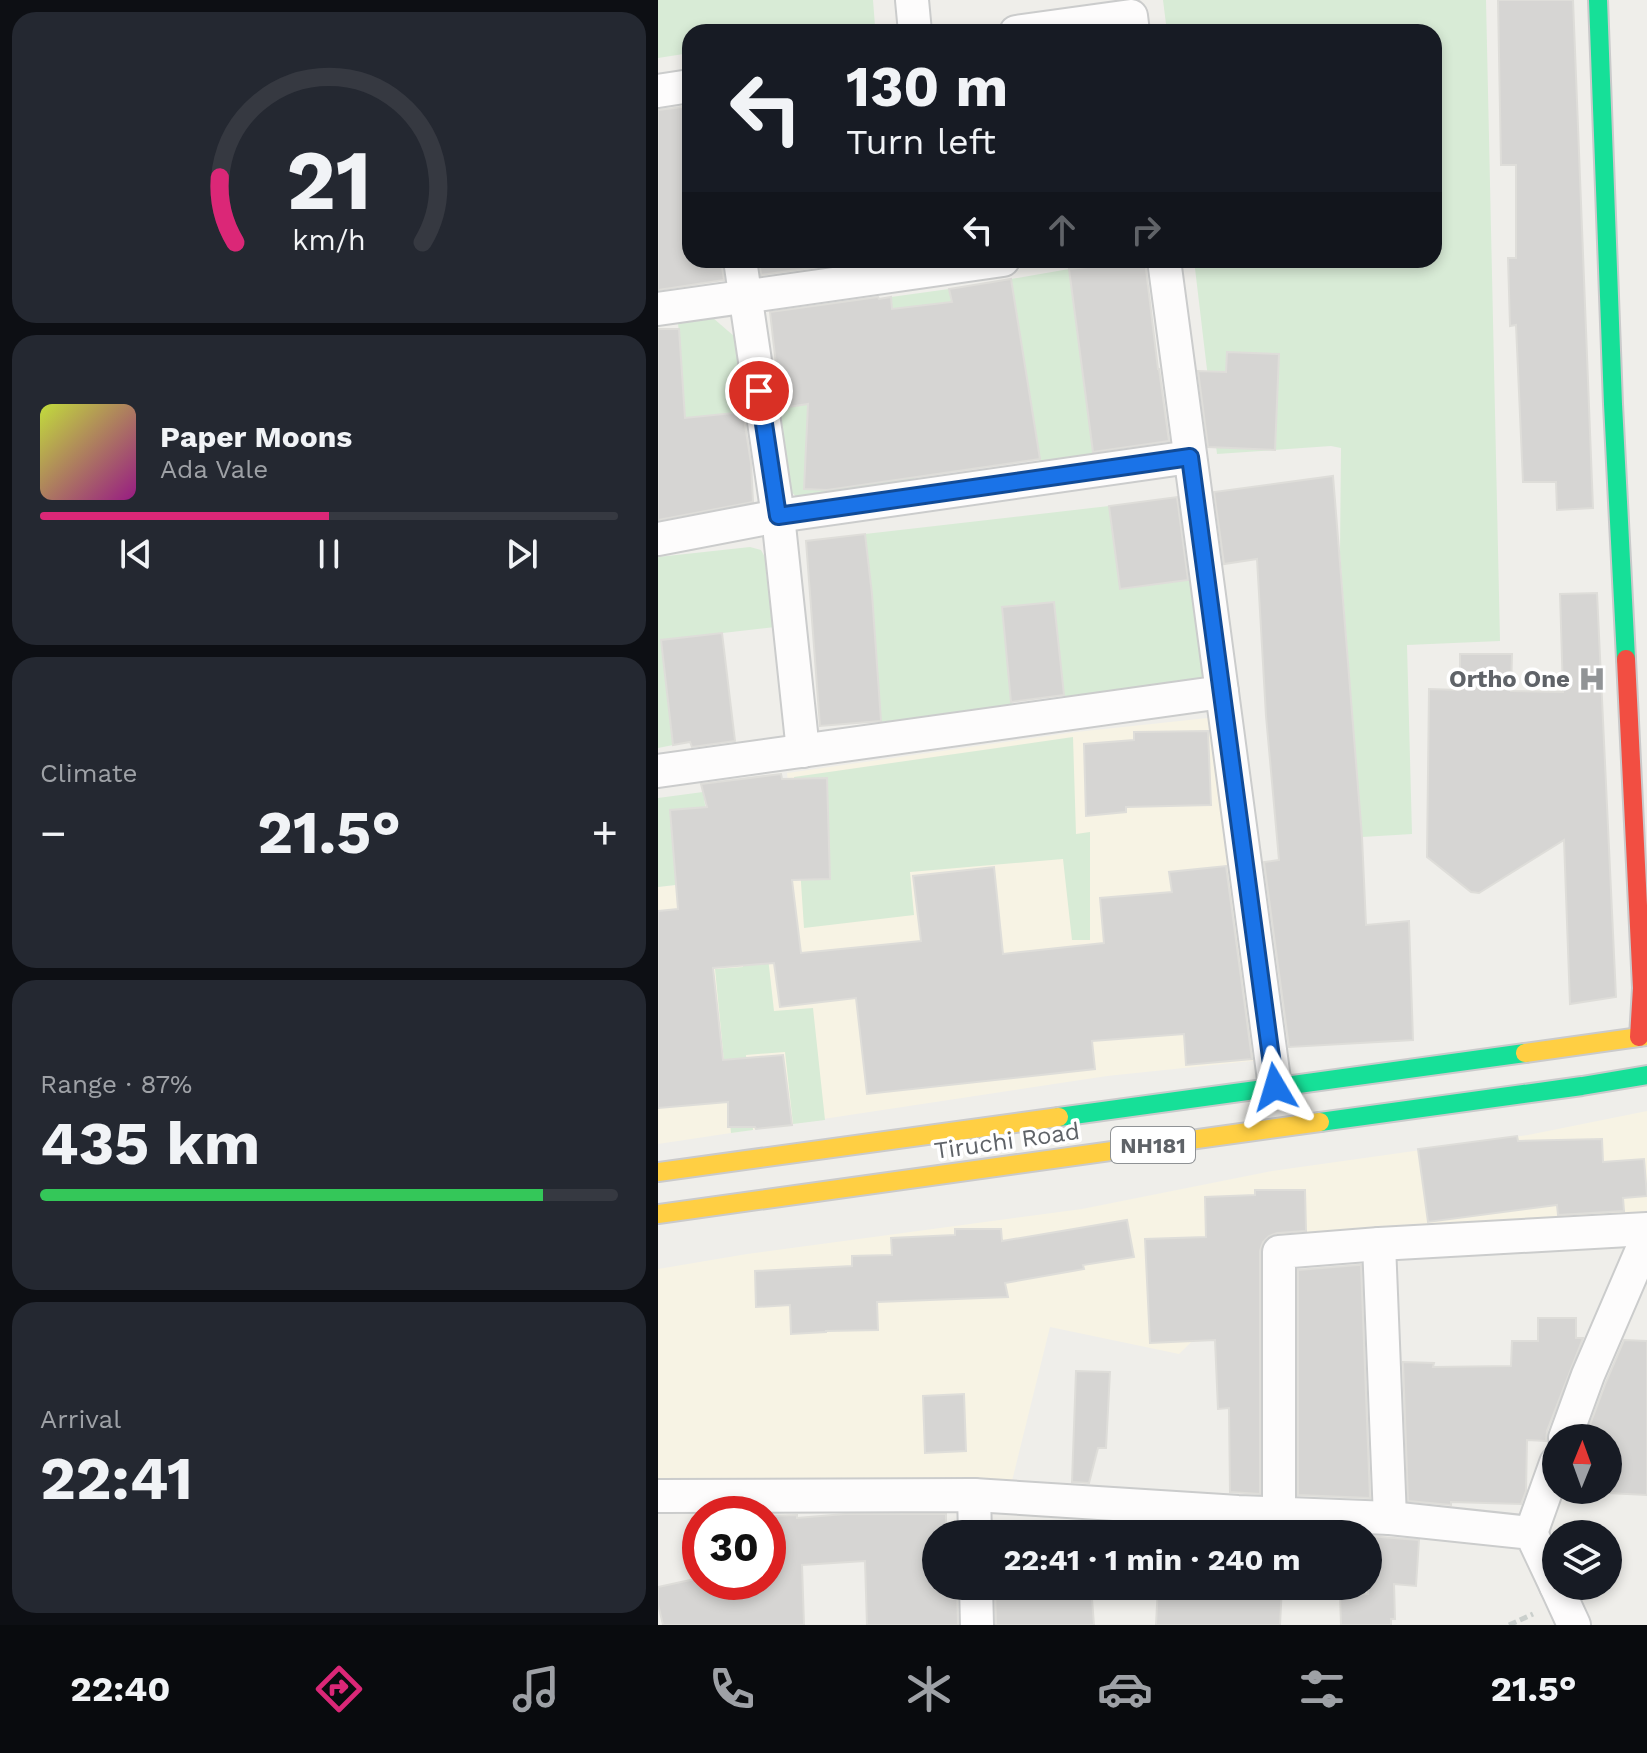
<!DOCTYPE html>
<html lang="en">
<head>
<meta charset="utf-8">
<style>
	body { margin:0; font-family:"Work Sans",sans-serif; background:#242831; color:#f1f3f6; height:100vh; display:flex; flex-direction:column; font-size:30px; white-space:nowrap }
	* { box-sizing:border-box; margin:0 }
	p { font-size:26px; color:#9ea1a6 }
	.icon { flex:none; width:44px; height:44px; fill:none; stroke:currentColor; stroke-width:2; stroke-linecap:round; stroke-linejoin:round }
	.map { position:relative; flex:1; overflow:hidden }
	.side { display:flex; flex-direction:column; gap:12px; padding:12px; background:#0d0f14; width:658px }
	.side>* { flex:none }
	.hud { position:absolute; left:24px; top:24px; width:760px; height:244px; border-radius:24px; box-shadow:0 4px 12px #0003; background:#171b24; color:#f1f3f6; overflow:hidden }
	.needle { width:52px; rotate:1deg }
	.buttons { position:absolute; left:884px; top:1424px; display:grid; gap:16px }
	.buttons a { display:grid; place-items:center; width:80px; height:80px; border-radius:50%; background:#171b24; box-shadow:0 4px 12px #0003; font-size:40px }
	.speed { position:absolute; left:24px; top:1496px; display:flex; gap:16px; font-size:40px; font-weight:700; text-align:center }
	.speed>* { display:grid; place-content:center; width:104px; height:104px; border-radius:50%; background:#171b24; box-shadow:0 4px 12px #0003; line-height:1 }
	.speed .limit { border:12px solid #d22; background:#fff; color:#111 }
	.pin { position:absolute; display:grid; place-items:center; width:68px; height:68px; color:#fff; margin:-34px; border:4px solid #fff; border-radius:50%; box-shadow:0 2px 8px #0007 }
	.me { position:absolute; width:88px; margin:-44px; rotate:353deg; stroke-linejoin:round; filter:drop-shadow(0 0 6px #0008) }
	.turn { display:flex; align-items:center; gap:28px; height:168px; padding:0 32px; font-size:36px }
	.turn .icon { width:104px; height:104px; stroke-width:2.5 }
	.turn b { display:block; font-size:56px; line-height:68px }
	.lanes { display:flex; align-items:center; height:76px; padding:0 32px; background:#0003; justify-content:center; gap:40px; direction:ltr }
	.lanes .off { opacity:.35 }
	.big { font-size:60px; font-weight:700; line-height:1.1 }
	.side .tile { flex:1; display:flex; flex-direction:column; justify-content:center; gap:12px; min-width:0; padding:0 28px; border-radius:24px; background:#242831 }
	.side .dial { align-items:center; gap:0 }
	.dial svg { height:208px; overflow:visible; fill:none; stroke:#363941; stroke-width:7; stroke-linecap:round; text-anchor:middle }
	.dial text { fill:#f1f3f6; stroke:none }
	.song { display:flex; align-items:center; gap:24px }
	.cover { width:96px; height:96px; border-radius:12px; background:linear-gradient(135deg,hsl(70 70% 55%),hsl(310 70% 35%)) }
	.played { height:8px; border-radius:4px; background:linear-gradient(90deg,#db2777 50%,#363941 50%) }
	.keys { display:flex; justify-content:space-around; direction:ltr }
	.heat { display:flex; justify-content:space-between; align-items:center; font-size:44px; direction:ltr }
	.charge { height:12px; border-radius:6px; background:linear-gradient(90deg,#34c759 87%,#363941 0) }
	.trip { position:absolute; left:264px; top:1520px; width:460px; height:80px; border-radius:40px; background:#171b24; box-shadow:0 4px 12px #0003; font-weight:700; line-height:80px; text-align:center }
	.tab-bar { display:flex; height:128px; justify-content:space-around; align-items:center; background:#090b0e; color:#9ea1a6 }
	.tab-bar .icon { width:56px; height:56px }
	.tab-bar .active { color:#db2777 }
	.tab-bar b { font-size:36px; color:#f1f3f6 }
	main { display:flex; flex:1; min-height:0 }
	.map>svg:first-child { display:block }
</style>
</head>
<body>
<main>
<section class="side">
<div class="tile dial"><svg viewBox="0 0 100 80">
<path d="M14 69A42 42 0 1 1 86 69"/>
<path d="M14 69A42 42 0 0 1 8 44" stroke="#db2777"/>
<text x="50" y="56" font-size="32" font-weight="700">21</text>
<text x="50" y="72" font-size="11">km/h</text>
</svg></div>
<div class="tile">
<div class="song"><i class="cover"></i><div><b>Paper Moons</b><p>Ada Vale</p></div></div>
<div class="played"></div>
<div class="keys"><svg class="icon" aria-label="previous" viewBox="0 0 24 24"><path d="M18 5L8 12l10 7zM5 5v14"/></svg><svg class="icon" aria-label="pause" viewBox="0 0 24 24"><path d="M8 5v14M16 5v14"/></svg><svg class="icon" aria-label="next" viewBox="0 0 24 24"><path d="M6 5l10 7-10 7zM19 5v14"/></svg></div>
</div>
<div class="tile"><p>Climate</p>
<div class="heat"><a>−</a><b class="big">21.5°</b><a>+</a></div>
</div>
<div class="tile"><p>Range · 87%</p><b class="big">435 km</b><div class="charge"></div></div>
<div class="tile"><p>Arrival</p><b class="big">22:41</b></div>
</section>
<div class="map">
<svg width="989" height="1625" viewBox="0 0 989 1625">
	<rect width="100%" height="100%" fill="#efeeea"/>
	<g fill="#f7f3e4">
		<path d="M559 717 603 1060 449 1076 0 1144V887L137 872 129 773 418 732Z"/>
		<path d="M989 1111V1251L960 1242 626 1256 569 1262 562 1314 521 1354 392 1327 354 1481 0 1484V1269L89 1254 424 1209 614 1171 870 1135Z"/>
	</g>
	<g fill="#d8ebd6">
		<path d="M0 0H215L217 26 178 32H32V53L0 58Z"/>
		<path d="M505 0H828L842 641 749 645 754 834 704 837 682 554 683 448 673 446 559 454 536 260H776V32H509Z"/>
		<path d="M411 269 436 456 382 465 353 279Z"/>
		<path d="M291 289 304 367 244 390 257 485 142 500 129 488 121 408 244 390 233 297Z"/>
		<path d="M55 318 77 337 89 411 27 418 20 322Z"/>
		<path d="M451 506 462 589 538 579 550 681 406 699 396 602 344 607 354 705 223 722 214 594 207 534Z"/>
		<path d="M92 547 103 550 109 561 108 573 117 627 4 640 15 745 0 748V557Z"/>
		<path d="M415 737 418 834 432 832V940H414L405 859 252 872 256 915 146 928 136 777Z"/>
		<path d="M45 792 59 880 0 887V798Z"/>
		<path d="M101 876 116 1011 155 1008 167 1120 135 1124 127 1052 88 1055 95 1130 73 1133 57 969 85 967 77 878Z"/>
	</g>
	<g fill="#d6d5d3" stroke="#deddd9" stroke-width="2">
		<path d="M840 0H915L935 508 899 510 898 482H865L858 325 852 326 850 258H858V165H843Z"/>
		<path d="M32 106V260H63L66 280 0 290V110Z"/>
		<path d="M101 260H210L103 275Z"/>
		<path d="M487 261 500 369H501L511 441 435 452 411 269Z"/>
		<path d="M353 279 382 459 169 490 146 489 150 404 123 408 112 312 220 297 221 299 233 297 234 309 294 302 291 289Z"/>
		<path d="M0 329H21L27 418 85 412 93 463 95 502 0 520Z"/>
		<path d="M569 352 621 354 617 450 550 447 540 371 568 372Z"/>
		<path d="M675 476 704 837 708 925 751 921 755 1040 631 1047 606 862 621 860 608 716 599 559 566 564 556 492Z"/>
		<path d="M519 497 530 580 462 589 451 506Z"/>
		<path d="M207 534 214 594 223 721 162 726 148 541Z"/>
		<path d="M939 593 958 997 912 1004 906 840 821 893 813 892 769 857 771 689 802 690V654H854L853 691 905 692 902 594Z"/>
		<path d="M396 602 406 695 353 702 344 607Z"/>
		<path d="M64 633 77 741 34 747 32 742 15 745 3 640Z"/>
		<path d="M550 731 553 805 468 807V812L428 816 426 744 476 740V732Z"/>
		<path d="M123 774 124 779 169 778 172 879 134 880 143 953 263 941 255 876 336 867 345 954 446 943 442 898 514 892 511 872 568 866 594 1059 528 1065 526 1034 434 1041 437 1069 209 1094 198 998 122 1007 116 963 55 968 65 1060 125 1055 134 1125 98 1129 97 1127H70V1102L0 1108V911L20 909 12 810 49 807 43 784Z"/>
		<path d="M859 1136 860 1141 944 1139 945 1162 986 1159 989 1196 965 1198 966 1211 900 1215 899 1205 770 1222 760 1149Z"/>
		<path d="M597 1190H647L648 1231 619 1233 611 1236 605 1242 602 1251V1494L572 1492 571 1408 560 1409 557 1340 492 1343 487 1239 548 1237 547 1197 597 1195Z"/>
		<path d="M469 1220 476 1257 425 1265 426 1269 347 1283 350 1297 219 1302 220 1330 168 1331V1332L133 1334 132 1305 98 1307 97 1271 194 1266V1256L234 1255 233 1238 297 1235V1229H343L344 1241Z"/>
		<path d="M700 1265H703L712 1498 640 1495V1270Z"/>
		<path d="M880 1318H918V1338H925L889 1431 888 1441 869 1440 868 1491 863 1504 793 1502V1505L750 1501 745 1362 776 1363 775 1367 853 1366 854 1341H880Z"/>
		<path d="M966 1340 989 1341V1495L950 1493V1438H927L948 1382Z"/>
		<path d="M418 1371 452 1372 448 1448H440L431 1483 414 1482Z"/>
		<path d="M306 1394 308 1451 267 1453 265 1396Z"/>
		<path d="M187 1514H288V1533H278V1586H299L300 1625H209L207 1561 144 1565 146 1625H5L0 1604V1587L37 1579 38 1582H110V1516L139 1515V1518Z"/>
		<path d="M710 1536 761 1540 758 1586 736 1584 737 1619H733V1625H683L682 1595 710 1594Z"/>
		<path d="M337 1586H433L436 1625H338Z"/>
		<path d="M500 1586H624L622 1625H498Z"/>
	</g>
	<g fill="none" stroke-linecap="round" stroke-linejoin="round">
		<g stroke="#cbcccc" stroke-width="36">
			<g id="street">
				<path d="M254 0 257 32"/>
				<path d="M358 32 473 16 475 32"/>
				<path d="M0 91 32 86"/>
				<path d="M82 260 120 516 145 751"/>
				<path d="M506 260 617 1087"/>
				<path d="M0 309 345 260"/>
				<path d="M0 539 120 516 532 457"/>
				<path d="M0 771 564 692"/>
				<path d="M721 1244 732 1518"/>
				<path d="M907 1438 930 1375 989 1238"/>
				<path d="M316 1495 317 1534"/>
				<path d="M0 1496 316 1495 580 1512 732 1518 873 1533 898 1586"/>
				<path d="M621 1514V1252L721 1244 989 1229"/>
				<path d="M873 1533 898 1463"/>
				<path d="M318 1586 319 1625"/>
				<path d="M898 1586 916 1625"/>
			</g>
		</g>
		<g stroke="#cacacb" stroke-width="22">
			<g id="fast">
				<path d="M940 0 955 404 968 659"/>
				<path d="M401 1117 867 1053"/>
				<path d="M662 1122 924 1086 989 1075"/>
			</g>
		</g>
		<g stroke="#cacacb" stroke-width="22">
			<g id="slow">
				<path d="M867 1053 989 1036"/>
				<path d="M0 1172 401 1117"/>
				<path d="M0 1214 662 1122"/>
			</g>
		</g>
		<g stroke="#cacacb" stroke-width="22">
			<path id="jam" d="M968 659 984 988 981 1037"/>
		</g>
		<path stroke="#cacfcc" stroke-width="5" stroke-dasharray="8 4" stroke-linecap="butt" d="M851 1625 875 1614"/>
		<use href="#street" stroke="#fdfcfc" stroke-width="32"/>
		<use href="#fast" stroke="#16e098" stroke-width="18"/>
		<use href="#slow" stroke="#ffcf43" stroke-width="18"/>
		<use href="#jam" stroke="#f24e42" stroke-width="18"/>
	</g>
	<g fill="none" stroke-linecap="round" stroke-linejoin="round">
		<g stroke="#114b97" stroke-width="20">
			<path id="route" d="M101 391 120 516 532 457 617 1087"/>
		</g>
		<use href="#route" stroke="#1a73e8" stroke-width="14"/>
	</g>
	<defs>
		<g id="hospital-bare" transform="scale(2.16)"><path d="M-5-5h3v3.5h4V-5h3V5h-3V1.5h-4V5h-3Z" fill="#919496" stroke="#fff" stroke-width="2.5" paint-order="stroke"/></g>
	</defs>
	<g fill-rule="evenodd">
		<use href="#hospital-bare" x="934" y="679"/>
	</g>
	<g text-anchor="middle" stroke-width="7" stroke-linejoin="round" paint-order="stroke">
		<rect fill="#fff" stroke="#8f9295" stroke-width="2" x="453" y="1127" width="84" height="36" rx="6"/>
		<g font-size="22" font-weight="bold" fill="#5f6368">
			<text x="495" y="1153">NH181</text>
		</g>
		<g font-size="24" font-weight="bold" fill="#5f6368" stroke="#fff" text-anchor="end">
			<text x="912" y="687">Ortho One</text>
		</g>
		<g font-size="24" fill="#5f6368" stroke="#fff">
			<text transform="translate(349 1141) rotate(-8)" y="8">Tiruchi Road</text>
		</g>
	</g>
</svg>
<div class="buttons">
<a><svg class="needle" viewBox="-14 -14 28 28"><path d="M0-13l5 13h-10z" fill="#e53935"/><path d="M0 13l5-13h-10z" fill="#9ea1a6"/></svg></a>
<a><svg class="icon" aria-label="layers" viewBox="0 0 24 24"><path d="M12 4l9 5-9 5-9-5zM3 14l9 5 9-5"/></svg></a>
</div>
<div class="speed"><div class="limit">30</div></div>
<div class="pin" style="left:101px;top:391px;background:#d93025"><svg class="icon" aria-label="arrive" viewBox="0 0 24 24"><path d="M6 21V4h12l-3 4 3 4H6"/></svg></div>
<svg class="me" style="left:617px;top:1087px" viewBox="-20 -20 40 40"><path d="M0-17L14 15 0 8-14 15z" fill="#1a73e8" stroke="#fff" stroke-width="4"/></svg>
<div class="trip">22:41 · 1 min · 240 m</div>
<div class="hud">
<div class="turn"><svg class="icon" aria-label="left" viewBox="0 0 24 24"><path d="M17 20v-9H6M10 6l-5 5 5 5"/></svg><div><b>130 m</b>Turn left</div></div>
<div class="lanes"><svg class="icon" aria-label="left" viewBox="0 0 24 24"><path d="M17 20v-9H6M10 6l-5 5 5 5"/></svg><svg class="icon off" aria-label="ahead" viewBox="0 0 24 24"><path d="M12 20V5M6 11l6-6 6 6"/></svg><svg class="icon off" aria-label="right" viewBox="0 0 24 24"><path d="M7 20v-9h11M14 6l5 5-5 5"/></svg></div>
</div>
</div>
</main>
<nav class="tab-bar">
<b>22:40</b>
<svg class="icon active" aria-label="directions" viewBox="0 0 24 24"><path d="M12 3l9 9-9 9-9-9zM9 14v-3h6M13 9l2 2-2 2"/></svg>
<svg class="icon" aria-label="music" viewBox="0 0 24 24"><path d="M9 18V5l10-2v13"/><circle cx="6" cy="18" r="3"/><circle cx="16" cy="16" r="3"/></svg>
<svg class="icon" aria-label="phone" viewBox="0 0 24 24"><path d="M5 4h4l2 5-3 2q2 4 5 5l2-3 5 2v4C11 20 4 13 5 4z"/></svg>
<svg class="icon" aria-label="climate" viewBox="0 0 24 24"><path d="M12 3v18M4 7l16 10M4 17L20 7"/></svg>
<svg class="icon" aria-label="car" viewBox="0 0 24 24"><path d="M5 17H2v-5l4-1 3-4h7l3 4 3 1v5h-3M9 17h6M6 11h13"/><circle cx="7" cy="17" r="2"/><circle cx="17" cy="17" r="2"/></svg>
<svg class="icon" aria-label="filters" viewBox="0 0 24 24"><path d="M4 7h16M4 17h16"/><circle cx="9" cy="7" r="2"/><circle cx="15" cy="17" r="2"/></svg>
<b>21.5°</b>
</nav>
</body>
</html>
